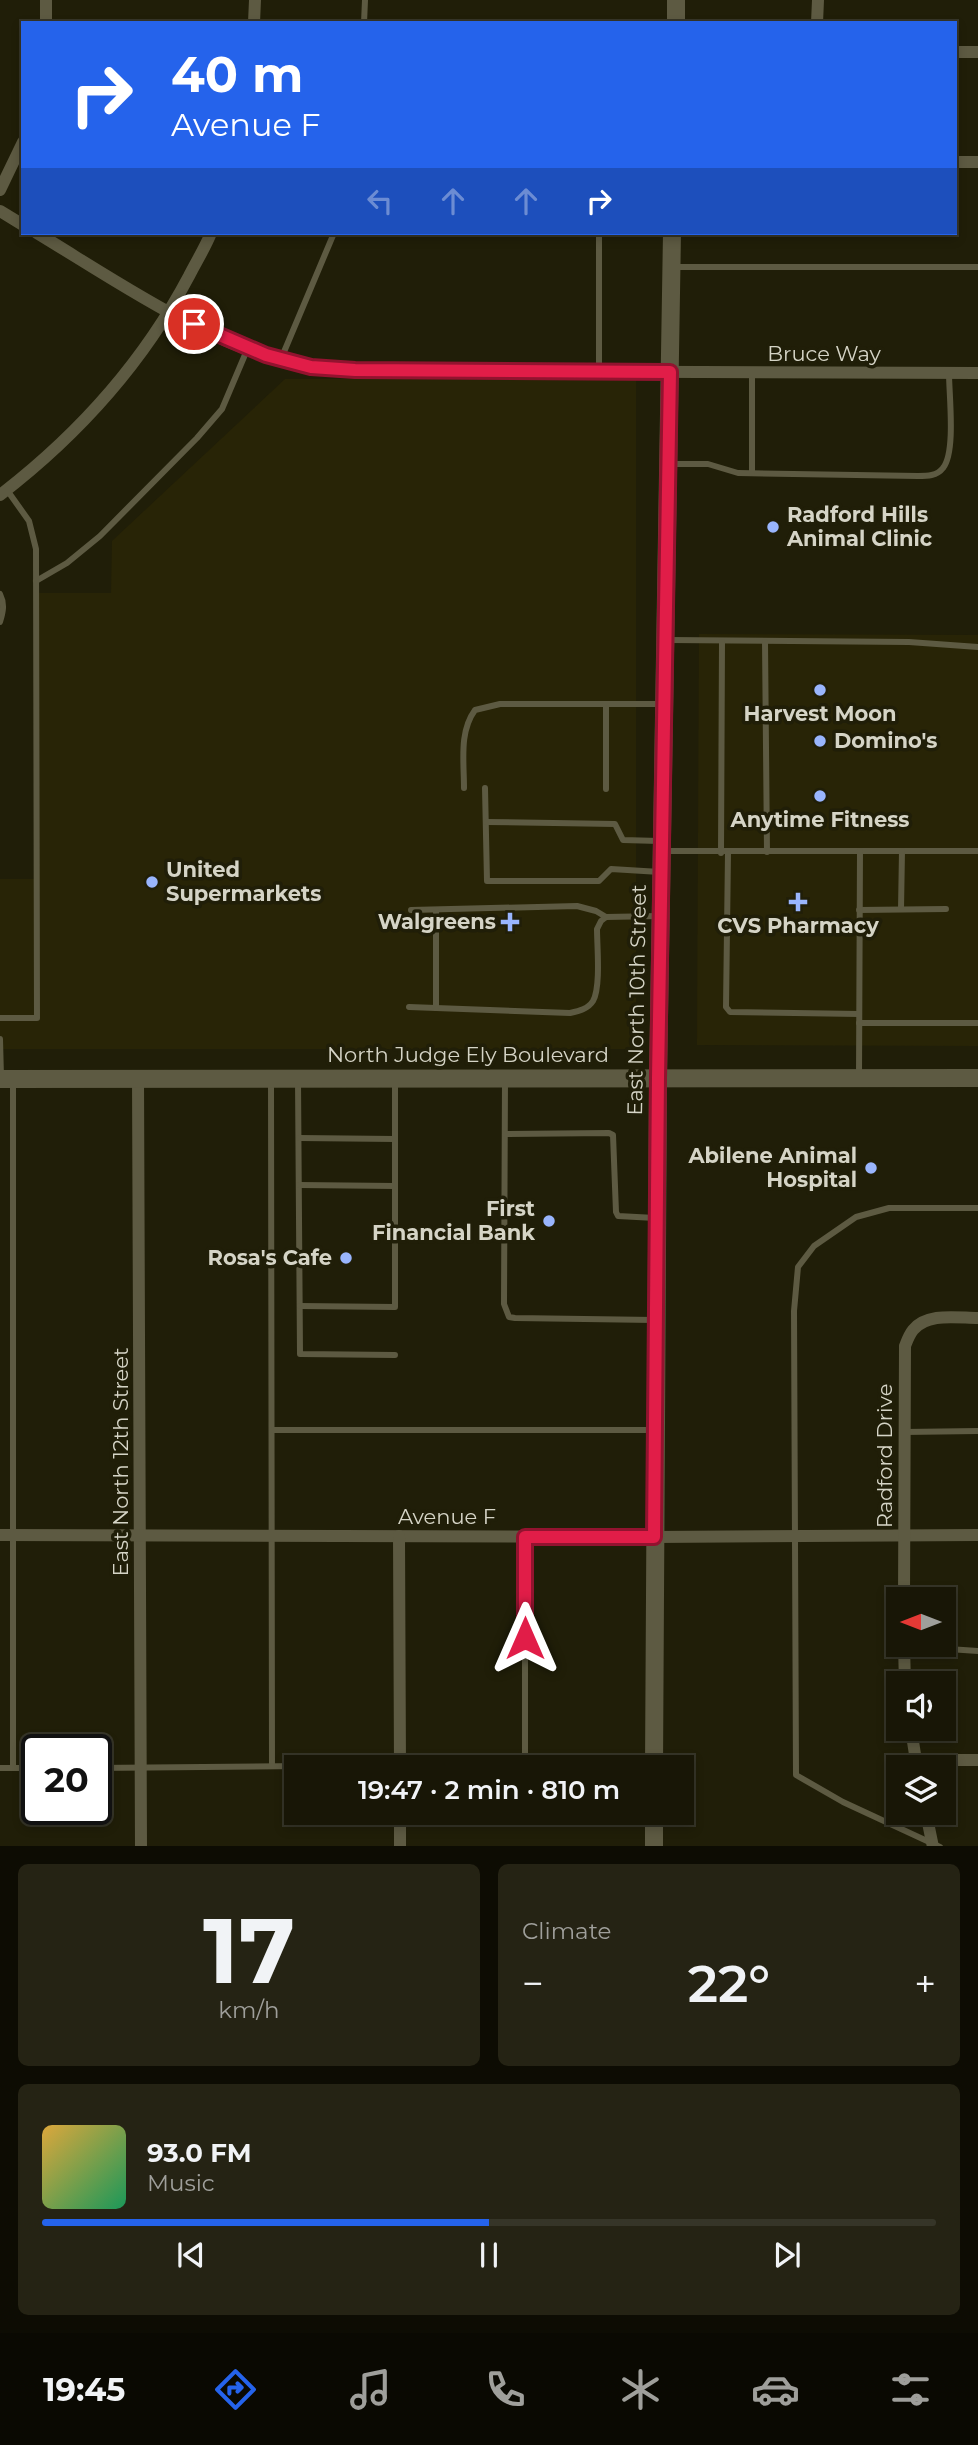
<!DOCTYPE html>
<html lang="en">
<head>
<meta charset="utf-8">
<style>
	body { margin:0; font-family:Montserrat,sans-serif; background:#252314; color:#f1f3f6; height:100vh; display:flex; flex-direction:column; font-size:26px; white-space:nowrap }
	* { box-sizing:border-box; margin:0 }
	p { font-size:23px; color:#9f9f9b }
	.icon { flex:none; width:38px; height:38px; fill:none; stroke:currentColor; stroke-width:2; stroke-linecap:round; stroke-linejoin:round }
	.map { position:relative; height:1846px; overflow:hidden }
	.drawer { display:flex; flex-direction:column; gap:18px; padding:18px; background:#0d0c03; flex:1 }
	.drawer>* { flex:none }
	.banner { position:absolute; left:21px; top:21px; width:936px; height:214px; border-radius:0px; box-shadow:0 4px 10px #0003,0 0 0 2px #363528; background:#2563eb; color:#fff; overflow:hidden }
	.needle { width:46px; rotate:270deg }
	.controls { position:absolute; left:886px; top:1587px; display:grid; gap:14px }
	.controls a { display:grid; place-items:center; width:70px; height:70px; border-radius:0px; background:#181606; box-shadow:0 4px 10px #0003,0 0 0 2px #363528; font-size:35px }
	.speed { position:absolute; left:21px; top:1734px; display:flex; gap:14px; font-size:35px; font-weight:700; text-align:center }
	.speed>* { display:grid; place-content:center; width:91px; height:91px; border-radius:50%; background:#181606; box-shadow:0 4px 10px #0003,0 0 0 2px #363528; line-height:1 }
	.speed .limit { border:4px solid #111; border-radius:10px; background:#fff; color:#111 }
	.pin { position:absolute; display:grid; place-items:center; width:60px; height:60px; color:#fff; margin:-30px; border:4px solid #fff; border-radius:50%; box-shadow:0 2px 7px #0007 }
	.me { position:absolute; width:77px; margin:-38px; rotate:0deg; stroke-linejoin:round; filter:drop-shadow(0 0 5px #0008) }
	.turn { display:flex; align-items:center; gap:24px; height:147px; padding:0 35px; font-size:32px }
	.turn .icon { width:91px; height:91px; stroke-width:2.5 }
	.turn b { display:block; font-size:49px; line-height:60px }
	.lanes { display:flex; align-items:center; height:66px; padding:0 35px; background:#0003; justify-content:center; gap:35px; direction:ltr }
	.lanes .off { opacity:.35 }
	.big { font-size:52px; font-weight:600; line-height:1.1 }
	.drawer .widget { flex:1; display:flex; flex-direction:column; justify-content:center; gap:10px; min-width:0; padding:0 24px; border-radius:10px; background:#252314 }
	.drawer .dial { align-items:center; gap:0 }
	.dial b { font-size:91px; line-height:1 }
	.song { display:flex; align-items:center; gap:21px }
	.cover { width:84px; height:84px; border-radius:10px; background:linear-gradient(135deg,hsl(40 70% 55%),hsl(150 70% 35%)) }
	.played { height:7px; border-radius:4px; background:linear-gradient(90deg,#2563eb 50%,#363528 50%) }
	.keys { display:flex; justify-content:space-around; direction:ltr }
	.heat { display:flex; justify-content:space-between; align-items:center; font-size:38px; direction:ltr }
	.drawer .tiles { flex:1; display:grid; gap:18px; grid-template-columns:1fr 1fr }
	.widget:last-child { grid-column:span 2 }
	.trip { position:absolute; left:284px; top:1755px; width:410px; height:70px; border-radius:0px; background:#181606; box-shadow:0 4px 10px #0003,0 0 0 2px #363528; font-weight:600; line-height:70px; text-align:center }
	.menu { display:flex; height:112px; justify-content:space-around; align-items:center; background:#0a0902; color:#9f9f9b }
	.menu .icon { width:49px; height:49px }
	.menu .selected { color:#2563eb }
	.menu b { font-size:32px; color:#f1f3f6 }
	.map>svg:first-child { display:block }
</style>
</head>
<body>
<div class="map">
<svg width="978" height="1847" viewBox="0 0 978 1847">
	<rect width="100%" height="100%" fill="#201e08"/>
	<g fill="#282406">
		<path d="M285 379H636V1049H0V879H38V593H111L112 541Z"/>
		<path d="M699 634 978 635V1046L697 1045Z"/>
	</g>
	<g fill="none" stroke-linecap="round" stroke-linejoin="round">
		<g stroke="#5d5a42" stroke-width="6">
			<path d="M364 23 365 0"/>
			<path d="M599 233V371"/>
			<path d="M672 267H978"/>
			<path d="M281 359 334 233"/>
			<path d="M671 464H708L738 473 918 476C927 476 937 476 943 468 956 452 949 395 949 373"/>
			<path d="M752 473V373"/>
			<path d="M36 581 67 563 100 536 197 438 222 409 247 350"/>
			<path d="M0 594C5 604 3 612 0 622"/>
			<path d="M669 640 909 642 978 647"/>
			<path d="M765 642 767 852"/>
			<path d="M606 705V789"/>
			<path d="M464 788C464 761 459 732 475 710L500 704H662"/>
			<path d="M485 788 487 881H599L611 869 660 872"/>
			<path d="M486 822 615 824 623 840 659 841"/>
			<path d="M664 851H978"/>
			<path d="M721 853 722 642"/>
			<path d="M728 853 726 1007 730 1012 859 1014"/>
			<path d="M901 909 902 851"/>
			<path d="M411 910 577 906 596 911 606 917"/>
			<path d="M859 910 946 909"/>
			<path d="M409 1007 570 1013C579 1011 588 1009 593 1001 601 987 597 946 597 929L601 921 606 917 659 916"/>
			<path d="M436 1008V910"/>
			<path d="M0 1018H37L36 549 29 521 7 490"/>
			<path d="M859 1023H978"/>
			<path d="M0 1039 1 1077"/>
			<path d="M859 1076 860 851"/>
			<path d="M505 1079 504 1304 509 1317 515 1318 654 1320"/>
			<path d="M13 1080V1768"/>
			<path d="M298 1080 300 1354 395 1355"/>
			<path d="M271 1082 272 1766"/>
			<path d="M505 1134 609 1133 613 1135 616 1212 618 1216 655 1218"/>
			<path d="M299 1138 395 1139"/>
			<path d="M299 1185 395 1186"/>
			<path d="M300 1306 395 1307V1082"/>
			<path d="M272 1430H653"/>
			<path d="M904 1432 978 1431"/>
			<path d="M525 1537V1765"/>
			<path d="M904 1646 978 1651"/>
			<path d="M0 1768H37"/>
			<path d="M96 1768 400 1765 651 1766"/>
			<path d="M940 1847 843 1802 796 1775 794 1311 798 1267 814 1246 856 1217 889 1208H978"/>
		</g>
		<g stroke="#5d5a42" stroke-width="12">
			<path d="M46 23V0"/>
			<path d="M254 23 255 0"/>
			<path d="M817 23 818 0"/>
			<path d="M956 52H978"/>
			<path d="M956 162H978"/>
			<path d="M0 190 23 142"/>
			<path d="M0 211 23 225"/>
			<path d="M37 233C115 280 222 355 313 367 350 372 388 371 425 371L978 373"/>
			<path d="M0 495C78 435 143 363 189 276 196 262 205 248 211 233"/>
			<path d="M138 1078 141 1847"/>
			<path d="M0 1535 654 1537 978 1535"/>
			<path d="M399 1536 400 1768"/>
			<path d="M904 1600 905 1346C907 1341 909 1335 913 1330 927 1312 958 1318 978 1318"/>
			<path d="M904 1645 905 1684"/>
			<path d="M911 1729 917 1767"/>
			<path d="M916 1760H978"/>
			<path d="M400 1813V1847"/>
			<path d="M926 1813 933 1847"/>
		</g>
		<g stroke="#5d5a42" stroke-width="18">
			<path d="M676 23V0"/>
			<path d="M0 1079 978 1078"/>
			<path d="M654 1768 658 1078 672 233"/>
			<path d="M654 1847V1813"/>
		</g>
	</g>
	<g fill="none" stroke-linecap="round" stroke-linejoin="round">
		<g stroke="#92132f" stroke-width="18">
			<path id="route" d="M194 324 266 355 311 367 355 370 670 372 658 1078 654 1537H525V1638"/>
		</g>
		<use href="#route" stroke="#e11d48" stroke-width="12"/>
	</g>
	<g fill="#99b5fd" stroke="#201e08" stroke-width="2.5">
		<circle cx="773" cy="527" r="7"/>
		<circle cx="820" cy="690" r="7"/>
		<circle cx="820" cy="741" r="7"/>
		<circle cx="820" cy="796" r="7"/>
		<circle cx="152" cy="882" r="7"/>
		<path d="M794.5 891.5h7v7h7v7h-7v7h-7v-7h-7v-7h7z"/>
		<path d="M506.5 911.5h7v7h7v7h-7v7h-7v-7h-7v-7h7z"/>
		<circle cx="871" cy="1168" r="7"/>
		<circle cx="549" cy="1221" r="7"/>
		<circle cx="346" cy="1258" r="7"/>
	</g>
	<g text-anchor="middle" stroke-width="7" stroke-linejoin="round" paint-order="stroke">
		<g font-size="21" fill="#d5d4c6" stroke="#201e08">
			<text x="824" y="361">Bruce Way</text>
			<text transform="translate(637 1000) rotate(-89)" y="7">East North 10th Street</text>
			<text x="468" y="1062">North Judge Ely Boulevard</text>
			<text transform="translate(885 1456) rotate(-90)" y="7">Radford Drive</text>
			<text transform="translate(121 1462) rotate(-90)" y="7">East North 12th Street</text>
			<text x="447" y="1524">Avenue F</text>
		</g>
		<g font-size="21" font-weight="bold" fill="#d5d4c6" stroke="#201e08" text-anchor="end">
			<text x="787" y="522" text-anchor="start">Radford Hills<tspan x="787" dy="24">Animal Clinic</tspan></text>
			<text x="820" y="721" text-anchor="middle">Harvest Moon</text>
			<text x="834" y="748" text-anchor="start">Domino's</text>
			<text x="820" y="827" text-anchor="middle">Anytime Fitness</text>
			<text x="166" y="877" text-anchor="start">United<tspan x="166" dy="24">Supermarkets</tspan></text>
			<text x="496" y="929">Walgreens</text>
			<text x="798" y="933" text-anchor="middle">CVS Pharmacy</text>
			<text x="857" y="1163">Abilene Animal<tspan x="857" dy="24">Hospital</tspan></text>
			<text x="535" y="1216">First<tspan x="535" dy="24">Financial Bank</tspan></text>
			<text x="332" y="1265">Rosa's Cafe</text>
		</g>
	</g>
</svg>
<div class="controls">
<a><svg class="needle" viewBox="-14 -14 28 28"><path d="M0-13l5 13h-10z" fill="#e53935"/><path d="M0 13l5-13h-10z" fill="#9f9f9b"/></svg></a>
<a><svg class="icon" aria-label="sound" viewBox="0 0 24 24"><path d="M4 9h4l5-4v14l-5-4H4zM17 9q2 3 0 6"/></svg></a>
<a><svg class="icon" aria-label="layers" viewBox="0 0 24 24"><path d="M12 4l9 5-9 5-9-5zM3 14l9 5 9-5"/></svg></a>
</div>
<div class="speed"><div class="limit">20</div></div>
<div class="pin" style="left:194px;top:324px;background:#d93025"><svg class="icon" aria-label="arrive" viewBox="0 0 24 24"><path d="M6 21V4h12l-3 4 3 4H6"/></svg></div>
<svg class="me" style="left:525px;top:1638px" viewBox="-20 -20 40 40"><path d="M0-17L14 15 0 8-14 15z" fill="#e11d48" stroke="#fff" stroke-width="4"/></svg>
<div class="trip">19:47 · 2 min · 810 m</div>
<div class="banner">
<div class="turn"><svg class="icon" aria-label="right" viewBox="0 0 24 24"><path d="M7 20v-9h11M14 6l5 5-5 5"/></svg><div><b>40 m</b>Avenue F</div></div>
<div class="lanes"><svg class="icon off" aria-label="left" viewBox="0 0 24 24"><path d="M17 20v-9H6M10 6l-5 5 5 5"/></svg><svg class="icon off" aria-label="ahead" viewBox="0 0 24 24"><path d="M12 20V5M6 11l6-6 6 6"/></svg><svg class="icon off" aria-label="ahead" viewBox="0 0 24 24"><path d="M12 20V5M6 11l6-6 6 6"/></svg><svg class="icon" aria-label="right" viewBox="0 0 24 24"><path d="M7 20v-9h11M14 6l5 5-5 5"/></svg></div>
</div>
</div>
<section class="drawer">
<div class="tiles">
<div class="widget dial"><b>17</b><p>km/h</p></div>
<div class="widget"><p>Climate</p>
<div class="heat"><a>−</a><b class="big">22°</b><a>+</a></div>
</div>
<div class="widget">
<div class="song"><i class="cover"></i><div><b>93.0 FM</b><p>Music</p></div></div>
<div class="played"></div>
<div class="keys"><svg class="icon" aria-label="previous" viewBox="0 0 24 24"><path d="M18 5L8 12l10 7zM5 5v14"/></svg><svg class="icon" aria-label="pause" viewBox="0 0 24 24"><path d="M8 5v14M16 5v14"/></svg><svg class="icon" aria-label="next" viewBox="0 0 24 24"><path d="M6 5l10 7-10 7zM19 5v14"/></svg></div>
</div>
</div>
</section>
<nav class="menu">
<b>19:45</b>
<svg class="icon selected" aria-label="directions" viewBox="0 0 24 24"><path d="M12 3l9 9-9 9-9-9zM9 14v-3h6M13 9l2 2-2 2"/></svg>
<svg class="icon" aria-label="music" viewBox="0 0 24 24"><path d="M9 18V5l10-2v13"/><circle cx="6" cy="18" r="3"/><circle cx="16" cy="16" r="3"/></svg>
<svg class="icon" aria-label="phone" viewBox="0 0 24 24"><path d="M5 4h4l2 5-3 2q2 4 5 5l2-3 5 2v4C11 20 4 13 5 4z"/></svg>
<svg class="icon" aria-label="climate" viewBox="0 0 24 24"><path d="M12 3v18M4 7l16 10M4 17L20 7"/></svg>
<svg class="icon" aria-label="car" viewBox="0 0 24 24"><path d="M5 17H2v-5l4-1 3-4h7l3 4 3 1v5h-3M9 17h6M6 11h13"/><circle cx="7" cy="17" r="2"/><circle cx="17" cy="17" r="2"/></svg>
<svg class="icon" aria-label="filters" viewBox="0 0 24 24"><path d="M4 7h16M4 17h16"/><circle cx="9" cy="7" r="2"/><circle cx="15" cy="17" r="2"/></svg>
</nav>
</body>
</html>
